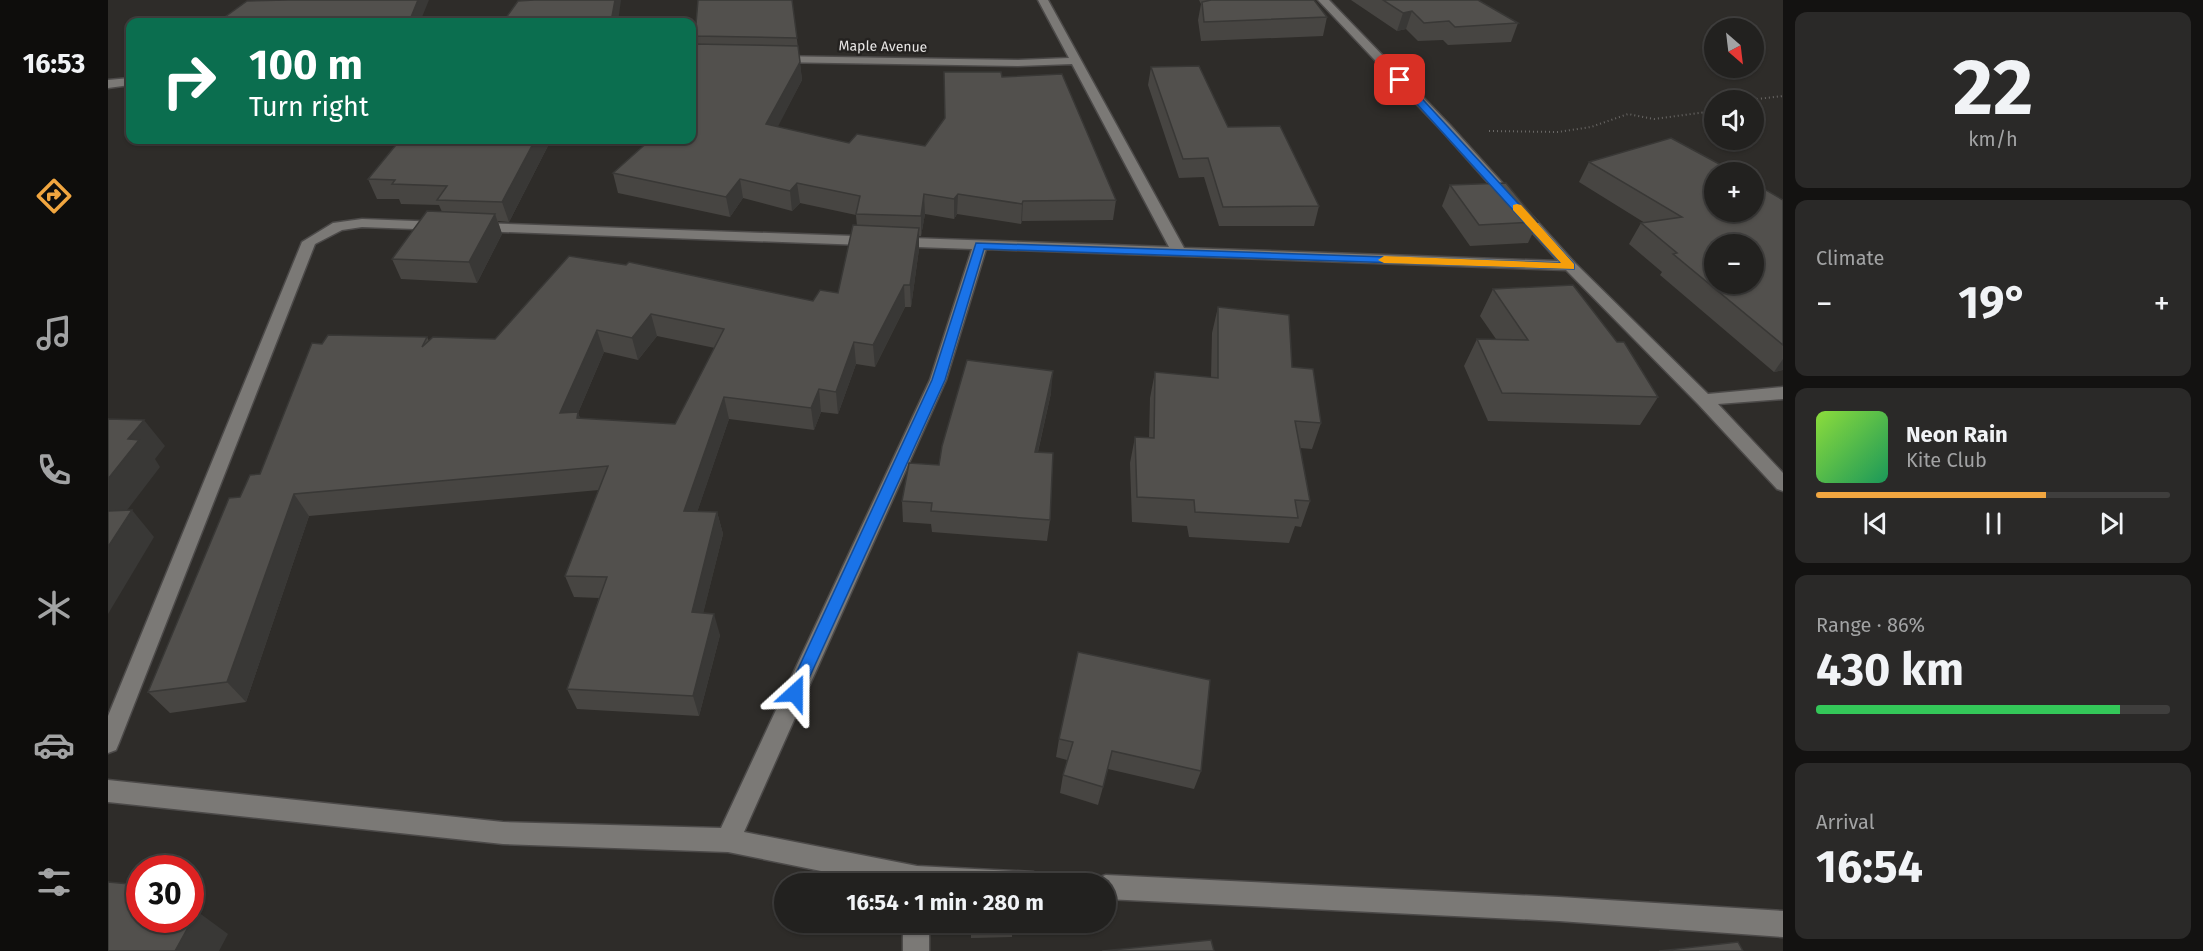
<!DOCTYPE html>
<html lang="en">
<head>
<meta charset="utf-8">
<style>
	body { margin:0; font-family:"Fira Sans",sans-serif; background:#2a2928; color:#f1f3f6; height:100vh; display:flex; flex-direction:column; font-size:22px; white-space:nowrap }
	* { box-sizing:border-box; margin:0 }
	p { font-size:20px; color:#a2a3a4 }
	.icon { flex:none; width:33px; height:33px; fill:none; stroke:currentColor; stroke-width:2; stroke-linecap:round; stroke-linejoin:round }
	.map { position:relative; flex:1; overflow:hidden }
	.panel { display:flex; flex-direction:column; gap:12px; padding:12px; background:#131211; width:420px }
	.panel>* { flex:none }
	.guide { position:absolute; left:18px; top:18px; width:570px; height:126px; border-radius:12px; box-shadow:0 2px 4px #0004,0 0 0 2px #3f3e3d; background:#0b6e4f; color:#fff; overflow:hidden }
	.needle { width:39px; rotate:152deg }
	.controls { position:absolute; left:1596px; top:18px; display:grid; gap:12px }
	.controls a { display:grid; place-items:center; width:60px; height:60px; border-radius:50%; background:#22211f; box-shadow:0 2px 4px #0004,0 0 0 2px #3f3e3d; font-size:30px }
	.speed { position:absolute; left:18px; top:855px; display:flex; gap:12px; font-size:30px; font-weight:700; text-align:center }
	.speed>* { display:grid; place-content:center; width:78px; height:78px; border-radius:50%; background:#22211f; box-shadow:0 2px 4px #0004,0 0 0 2px #3f3e3d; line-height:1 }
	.speed .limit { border:9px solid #d22; background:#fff; color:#111 }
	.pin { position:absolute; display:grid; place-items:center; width:51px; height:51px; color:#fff; margin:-26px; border-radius:12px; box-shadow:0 3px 9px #0006 }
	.me { position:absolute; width:66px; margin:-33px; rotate:24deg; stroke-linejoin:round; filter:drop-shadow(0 0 4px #0008) }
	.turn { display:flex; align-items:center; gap:21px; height:126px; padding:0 24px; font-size:27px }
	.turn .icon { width:78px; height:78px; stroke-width:2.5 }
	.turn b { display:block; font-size:42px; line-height:51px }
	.big { font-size:45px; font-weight:700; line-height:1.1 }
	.panel .card { flex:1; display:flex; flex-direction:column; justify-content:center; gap:9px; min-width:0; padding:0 21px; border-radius:12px; background:#2a2928 }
	.panel .dial { align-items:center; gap:0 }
	.dial b { font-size:78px; line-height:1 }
	.song { display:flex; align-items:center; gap:18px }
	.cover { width:72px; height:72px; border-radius:9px; background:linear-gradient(135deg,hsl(90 70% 55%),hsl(150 70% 35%)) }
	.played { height:6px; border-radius:3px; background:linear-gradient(90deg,#f1a640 65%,#3f3e3d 65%) }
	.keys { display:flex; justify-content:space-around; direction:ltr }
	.heat { display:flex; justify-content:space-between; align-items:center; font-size:33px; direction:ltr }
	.charge { height:9px; border-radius:4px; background:linear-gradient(90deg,#34c759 86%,#3f3e3d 0) }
	.trip { position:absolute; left:666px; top:873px; width:342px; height:60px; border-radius:30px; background:#22211f; box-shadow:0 2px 4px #0004,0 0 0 2px #3f3e3d; font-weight:700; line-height:60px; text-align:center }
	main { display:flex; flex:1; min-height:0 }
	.tab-bar { display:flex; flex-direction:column; width:108px; justify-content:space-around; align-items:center; background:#0e0d0c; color:#a2a3a4 }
	.tab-bar .icon { width:42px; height:42px }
	.tab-bar .on { color:#f1a640 }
	.tab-bar b { font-size:27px; color:#f1f3f6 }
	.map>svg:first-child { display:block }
</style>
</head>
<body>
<main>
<nav class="tab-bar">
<b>16:53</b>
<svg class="icon on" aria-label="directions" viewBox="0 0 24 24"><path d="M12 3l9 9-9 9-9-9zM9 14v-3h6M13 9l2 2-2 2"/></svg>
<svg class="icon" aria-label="music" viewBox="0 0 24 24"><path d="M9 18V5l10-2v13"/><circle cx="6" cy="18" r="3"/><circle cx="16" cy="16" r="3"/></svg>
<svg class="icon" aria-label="phone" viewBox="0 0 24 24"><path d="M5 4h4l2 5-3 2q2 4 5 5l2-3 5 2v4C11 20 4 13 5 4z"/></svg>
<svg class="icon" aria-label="climate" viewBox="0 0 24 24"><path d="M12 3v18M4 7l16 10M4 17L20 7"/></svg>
<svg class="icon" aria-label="car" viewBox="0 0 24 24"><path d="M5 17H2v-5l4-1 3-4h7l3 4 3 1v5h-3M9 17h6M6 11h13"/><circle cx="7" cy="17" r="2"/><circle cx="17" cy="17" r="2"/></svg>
<svg class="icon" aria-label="filters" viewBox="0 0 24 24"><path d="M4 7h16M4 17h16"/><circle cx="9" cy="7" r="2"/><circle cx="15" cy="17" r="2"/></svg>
</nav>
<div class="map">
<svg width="1675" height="951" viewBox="0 0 1675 951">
	<rect width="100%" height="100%" fill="#2e2c29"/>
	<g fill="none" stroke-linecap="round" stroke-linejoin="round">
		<g stroke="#4c4a49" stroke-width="3">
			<g id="minor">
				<path d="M930 0H940L1076 248 1450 261 1334 131 1210 0H1221L1342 125 1467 263 1600 394 1675 387V399L1610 404 1675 473V491L1669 489 1590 404 1458 270 878 249 838 380 636 832 809 866 925 872 934 875 937 884H777L620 852 395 844 0 802V780L395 822 613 828 822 380 864 249 370 231 363 227 370 223 1061 247 964 64 910 66 666 62 660 59 666 56 910 60 961 58Z"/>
				<path d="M22 78V85L0 88V80Z"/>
				<path d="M254 219 333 222 340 226 333 230 254 227 234 230 207 244 11 743 8 750 0 753V716L194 242 225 223Z"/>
				<path d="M998 875 1451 897 1675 911V937L1451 921 998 899V884H987L989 878Z"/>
				<rect x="795" y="922" width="26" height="29"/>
			</g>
		</g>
		<g stroke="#696765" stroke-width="2" stroke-dasharray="1 3" stroke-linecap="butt">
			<path d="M1641 100 1675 96"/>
			<path d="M1381 131 1450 132 1483 127 1520 114 1546 119 1606 111"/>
		</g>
		<use href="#minor" fill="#7b7976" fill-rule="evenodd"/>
	</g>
	<g fill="#474542" fill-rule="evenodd">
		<path d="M684 0 694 80 669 127 741 143 817 146 837 119 836 72 894 77 1008 200 1005 220 914 221 913 224 849 214 846 219 817 214 813 236H811V249L803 307H797L767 367 748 364 730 414 713 412 706 430 621 419 589 512H609L615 534 595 613 612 635 591 716 469 709 459 689 491 598 466 597 457 576 491 490 201 516 138 702 62 713 40 692 132 497 152 474 214 344 319 337 321 341 387 339 461 256 705 301 730 293 749 226 748 215 692 203 684 211 635 198 622 217 510 193 505 173 584 140 588 44 587 36ZM549 336 607 348 567 424 472 418 470 413 496 352 530 360Z"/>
		<path d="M1091 0H1206L1219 17 1215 36 1093 41 1090 20 1093 4Z"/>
		<path d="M1243 0H1370L1410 23 1403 42 1340 45 1335 40 1310 41 1298 29 1289 31Z"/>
		<path d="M1043 67 1120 127 1211 206 1206 226H1111L1096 177 1071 178 1040 85Z"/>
		<path d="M292 140H449H443L401 222 390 221 394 234 369 283 293 279 284 259 334 212 331 205 293 204 291 199H269L260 179Z"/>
		<path d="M1481 162 1675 200V370L1666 372 1552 275 1554 272 1521 244 1533 223H1537L1471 182Z"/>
		<path d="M1342 185 1430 222 1420 243 1362 246 1334 206Z"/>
		<path d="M1385 289 1550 397 1532 425 1380 421 1356 366 1369 339H1388L1372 316Z"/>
		<path d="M1110 307 1184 367 1213 423 1204 449 1192 448 1202 501 1193 527 1187 526 1181 543 1081 537 1079 526 1024 522 1022 463 1027 437 1041 438 1042 398 1047 372 1103 378 1104 333Z"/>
		<path d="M943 393 930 452 942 520 939 541 824 532 823 524 795 522 794 501 831 465Z"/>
		<path d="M951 739 1093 771 1086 789 1000 769 990 805 952 793 955 775 959 760 948 757Z"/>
		<path d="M863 922H904V937L863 938Z"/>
	</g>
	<g fill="#393836">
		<path d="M310 0H321L312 22H301Z"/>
		<path d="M507 0H513L510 22H503Z"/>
		<path d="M1304 11 1298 29 1289 31 1295 13Z"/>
		<path d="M692 62 694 80 661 144 658 124Z"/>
		<path d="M427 140H443L401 222 394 202Z"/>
		<path d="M632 179 635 198 622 217 618 197Z"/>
		<path d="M689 183 692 203 684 211 682 191Z"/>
		<path d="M816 194 817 214 813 236V216Z"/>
		<path d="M850 194 849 214 846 219V199Z"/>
		<path d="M915 201 914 221 913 224 914 204Z"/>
		<path d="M387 214 394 234 369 283 361 262Z"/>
		<path d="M811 228V249L803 307 802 285Z"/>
		<path d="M796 285 797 307 767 367 765 345Z"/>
		<path d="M543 314 549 336 530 360 524 338Z"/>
		<path d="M489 330 496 352 470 413 478 434 452 413Z"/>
		<path d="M746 342 748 364 730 414 728 392Z"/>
		<path d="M1675 359V370L1666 372Z"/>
		<path d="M945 371 943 393 925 473 927 452Z"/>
		<path d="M711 389 713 412 706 430 703 408Z"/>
		<path d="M616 397 621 419 582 533 576 511Z"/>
		<path d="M36 420 57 446 47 459 52 467 0 535V479L20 439Z"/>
		<path d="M186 494 201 516 138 702 119 682Z"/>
		<path d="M24 510 46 537 0 614V547Z"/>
		<path d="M609 512 615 534 590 634 584 612Z"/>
		<path d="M606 614 612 635 591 716 585 696Z"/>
		<path d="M82 904 92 910 90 912 120 934 111 951H67L82 920Z"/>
	</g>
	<g fill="#52504d" stroke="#393836" stroke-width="1.5" fill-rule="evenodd">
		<path d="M180 0H310L301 22H110L139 1Z"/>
		<path d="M426 0H507L503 22H395L410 1Z"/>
		<path d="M590 0H684L689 38 587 36Z"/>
		<path d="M1103 0H1206L1219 17 1096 22 1094 2Z"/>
		<path d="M1275 0H1370L1410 23 1347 27 1341 21 1316 23 1304 11 1295 13Z"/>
		<path d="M585 44 690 46 692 62 658 124 741 143 749 134 817 146 837 118 836 72H893L894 77 954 74 1008 200 915 201 914 204 850 194 846 199 816 194 813 216 748 214 752 196 689 183 682 191 632 179 618 197 505 173 542 140H584V58Z"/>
		<path d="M1091 66 1120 127 1172 126 1211 206 1115 207 1100 158 1075 159 1043 67Z"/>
		<path d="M1563 138 1626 172H1606V212H1646V183L1675 200V345L1565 254 1569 253 1533 223 1574 217 1481 162ZM1606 244H1646V284H1606Z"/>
		<path d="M292 140H427L394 202 329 200 339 186 284 184 287 180 260 179Z"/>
		<path d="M1398 183 1430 222 1371 225 1342 185Z"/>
		<path d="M319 211 387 214 361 262 284 259Z"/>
		<path d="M745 225 811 228 802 285H796L765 345 746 342 728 392 711 389 703 408 616 397 576 511 609 512 584 612 606 614 585 696 459 689 499 577 457 576 500 466 186 494 119 682 40 692 121 498 132 497 142 475 152 474 204 343 214 344 220 335 319 337 314 347 325 337 387 339 461 256 518 265 521 262 705 301 712 290 730 293ZM543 314 616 329 567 424 469 418 470 412 452 413 489 330 524 338Z"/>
		<path d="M1465 285 1509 342H1516L1550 397 1394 393 1369 339 1420 340 1385 289Z"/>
		<path d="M1110 307 1181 315 1184 367 1205 369 1213 423 1187 421 1202 501 1187 500 1190 518 1087 512 1086 500 1029 497 1027 437 1046 438 1047 372 1110 378Z"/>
		<path d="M859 360 945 371 927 452 945 453 942 520 823 511 824 503 794 501 801 463 831 465 834 446Z"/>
		<path d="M0 419 36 420 20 439 31 440 0 479Z"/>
		<path d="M24 510 0 547V511Z"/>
		<path d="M970 652 1102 680 1093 771 1004 751 995 787 955 775 965 742 951 739Z"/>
		<path d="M902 880V884H862V881Z"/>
		<path d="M0 882 32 885V920H82V911H89L67 951H0Z"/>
		<path d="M864 922H904L905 929 864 930Z"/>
		<path d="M1103 940 1106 951H994Z"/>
		<path d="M1630 942 1635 951H1551Z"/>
	</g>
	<path fill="#1a73e8" stroke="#114b97" stroke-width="1.5" d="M1289 78H1295L1466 264V269L876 249 837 380 692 698 687 700 681 698 679 693 824 380 868 243 1453 263 1289 82Z"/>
	<path fill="#f59e0b" d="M1409 204 1413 205 1466 264V269L1276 263 1270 260 1276 256 1453 263 1405 210V205Z"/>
	<g text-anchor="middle" stroke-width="5" stroke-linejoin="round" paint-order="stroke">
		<g font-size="14" fill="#e7e5e4" stroke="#242220">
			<text transform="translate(775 46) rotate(1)" y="5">Maple Avenue</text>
		</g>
	</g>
</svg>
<div class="controls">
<a><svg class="needle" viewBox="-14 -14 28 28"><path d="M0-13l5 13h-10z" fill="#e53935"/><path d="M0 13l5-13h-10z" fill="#a2a3a4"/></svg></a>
<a><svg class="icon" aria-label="sound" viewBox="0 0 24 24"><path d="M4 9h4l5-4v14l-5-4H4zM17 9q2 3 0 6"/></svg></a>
<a>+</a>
<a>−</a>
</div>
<div class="speed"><div class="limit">30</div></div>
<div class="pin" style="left:1292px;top:80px;background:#d93025"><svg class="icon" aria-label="arrive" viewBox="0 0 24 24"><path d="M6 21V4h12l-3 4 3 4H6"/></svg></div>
<svg class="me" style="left:687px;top:693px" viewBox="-20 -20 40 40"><path d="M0-17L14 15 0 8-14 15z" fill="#1a73e8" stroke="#fff" stroke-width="4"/></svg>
<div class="trip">16:54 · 1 min · 280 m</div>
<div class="guide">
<div class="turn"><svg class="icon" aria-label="right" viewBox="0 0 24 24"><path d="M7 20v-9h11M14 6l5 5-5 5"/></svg><div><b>100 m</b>Turn right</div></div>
</div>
</div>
<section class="panel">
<div class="card dial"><b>22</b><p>km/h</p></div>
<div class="card"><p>Climate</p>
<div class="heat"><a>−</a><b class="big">19°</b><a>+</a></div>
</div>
<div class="card">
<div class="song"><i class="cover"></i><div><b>Neon Rain</b><p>Kite Club</p></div></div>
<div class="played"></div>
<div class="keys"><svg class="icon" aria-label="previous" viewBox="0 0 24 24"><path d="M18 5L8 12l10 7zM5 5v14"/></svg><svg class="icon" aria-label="pause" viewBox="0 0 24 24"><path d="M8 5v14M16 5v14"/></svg><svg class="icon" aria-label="next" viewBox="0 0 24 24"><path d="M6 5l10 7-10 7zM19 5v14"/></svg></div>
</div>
<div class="card"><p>Range · 86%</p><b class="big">430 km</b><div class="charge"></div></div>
<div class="card"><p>Arrival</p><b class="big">16:54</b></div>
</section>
</main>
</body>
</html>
